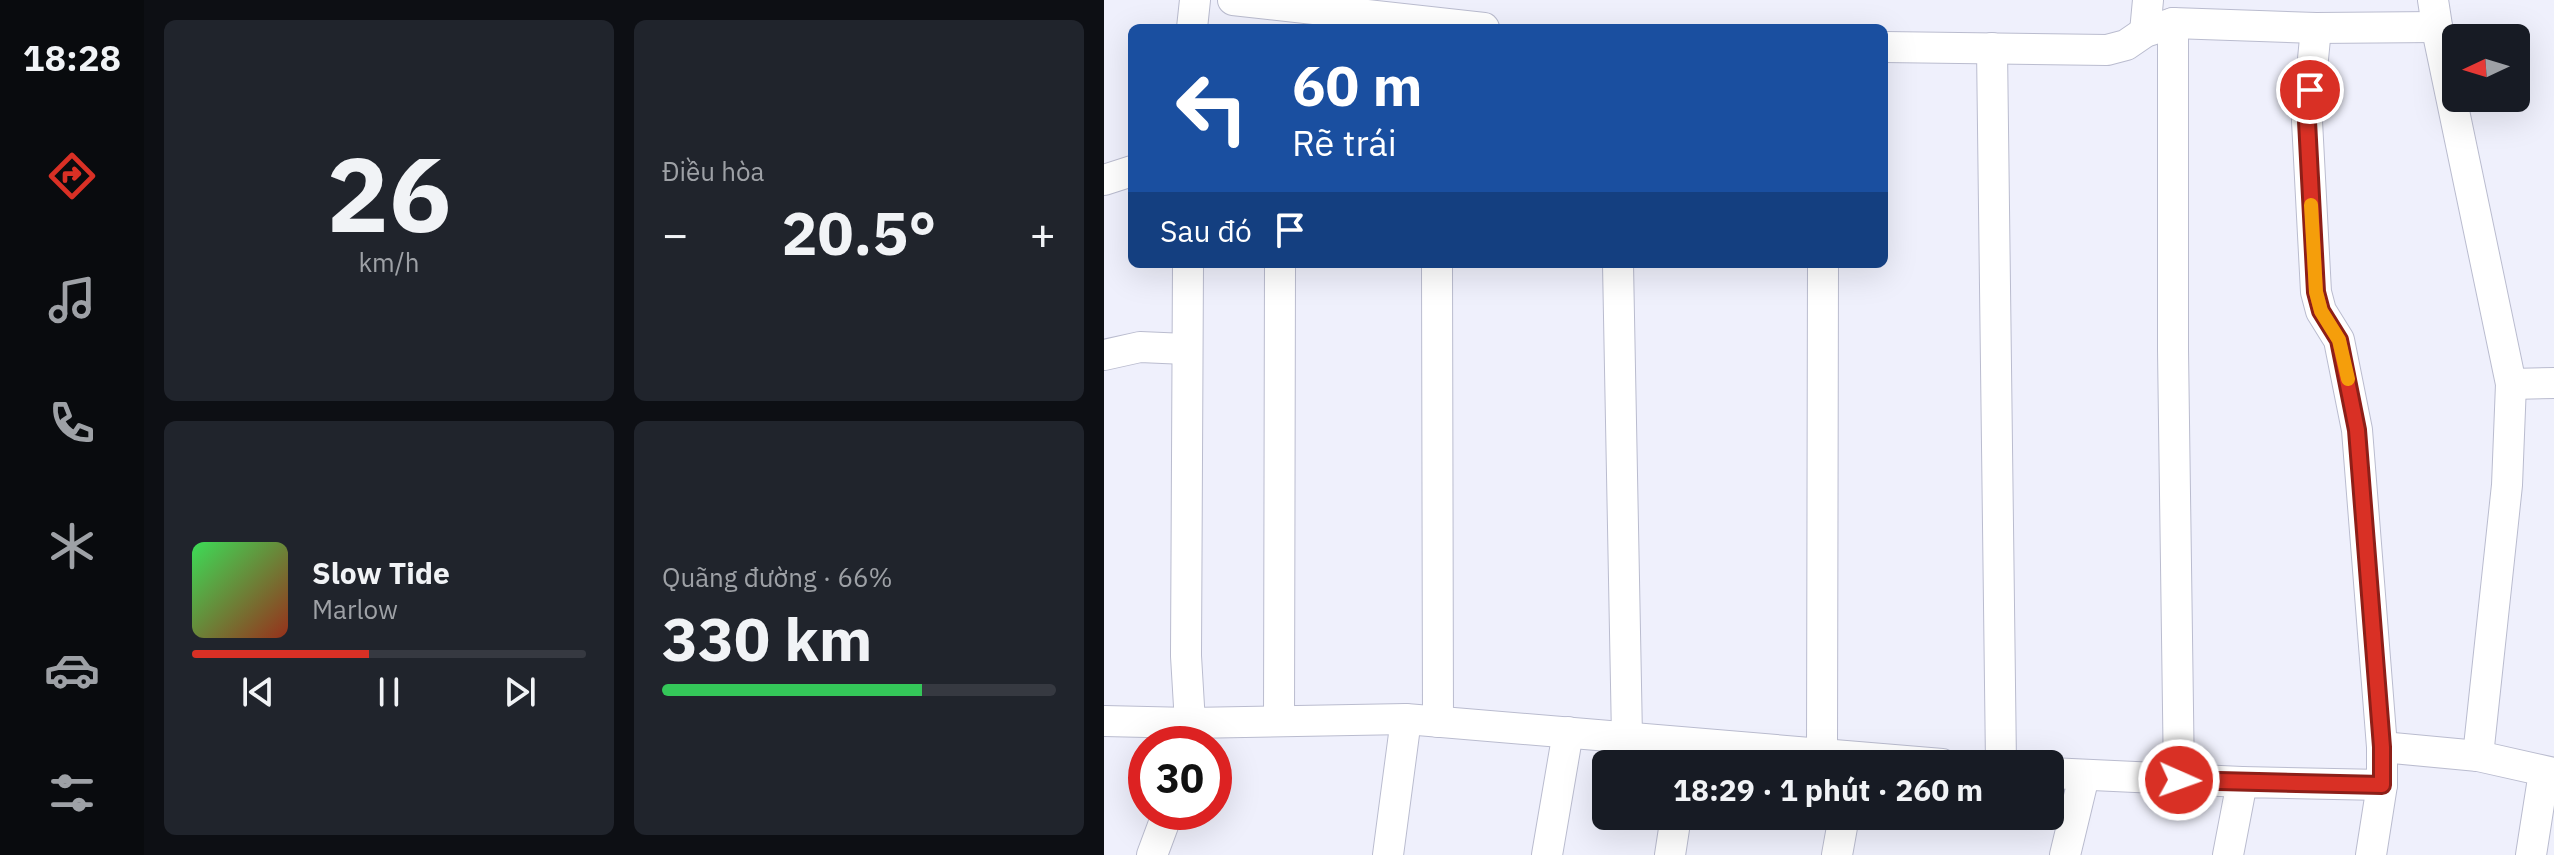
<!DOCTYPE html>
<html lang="vi">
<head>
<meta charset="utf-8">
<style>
	body { margin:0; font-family:"IBM Plex Sans",sans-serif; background:#20242c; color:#f1f3f6; height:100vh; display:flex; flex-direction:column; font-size:30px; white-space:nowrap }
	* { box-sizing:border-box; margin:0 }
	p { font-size:26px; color:#9ea1a6 }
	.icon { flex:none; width:44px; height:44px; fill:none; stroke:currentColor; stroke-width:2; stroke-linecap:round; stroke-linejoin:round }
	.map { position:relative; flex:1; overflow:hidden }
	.panel { display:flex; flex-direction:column; gap:20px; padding:20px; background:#0d0f14; width:960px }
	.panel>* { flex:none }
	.top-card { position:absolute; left:24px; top:24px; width:760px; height:244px; border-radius:12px; box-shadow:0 8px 32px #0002; background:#1a4fa0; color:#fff; overflow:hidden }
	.needle { width:52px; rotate:266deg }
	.fabs { position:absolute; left:1338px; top:24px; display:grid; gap:16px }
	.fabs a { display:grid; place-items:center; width:88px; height:88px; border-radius:12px; background:#171b24; box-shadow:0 8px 32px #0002; font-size:40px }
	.speed { position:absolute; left:24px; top:726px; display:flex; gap:16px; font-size:40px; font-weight:700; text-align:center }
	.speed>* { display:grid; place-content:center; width:104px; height:104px; border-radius:50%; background:#171b24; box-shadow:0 8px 32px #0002; line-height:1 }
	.speed .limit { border:12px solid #d22; background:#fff; color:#111 }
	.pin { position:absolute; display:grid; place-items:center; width:68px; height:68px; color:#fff; margin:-34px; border:4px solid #fff; border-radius:50%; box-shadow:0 2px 8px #0007 }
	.me { position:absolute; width:88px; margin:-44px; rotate:92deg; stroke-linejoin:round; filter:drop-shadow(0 0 6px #0008) }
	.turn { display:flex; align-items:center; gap:28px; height:168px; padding:0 32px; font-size:36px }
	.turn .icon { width:104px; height:104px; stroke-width:2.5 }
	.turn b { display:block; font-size:56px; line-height:68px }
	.then { display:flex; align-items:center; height:76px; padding:0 32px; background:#0003; gap:16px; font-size:30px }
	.big { font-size:60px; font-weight:700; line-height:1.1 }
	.panel .card { flex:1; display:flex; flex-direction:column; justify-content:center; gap:12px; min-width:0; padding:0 28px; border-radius:12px; background:#20242c }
	.panel .dial { align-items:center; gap:0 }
	.dial b { font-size:104px; line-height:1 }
	.song { display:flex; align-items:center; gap:24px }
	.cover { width:96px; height:96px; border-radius:12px; background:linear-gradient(135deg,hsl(130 70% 55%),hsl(10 70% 35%)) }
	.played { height:8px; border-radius:4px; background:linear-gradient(90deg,#d93025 45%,#363941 45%) }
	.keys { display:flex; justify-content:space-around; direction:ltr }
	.heat { display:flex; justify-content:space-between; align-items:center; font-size:44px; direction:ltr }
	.charge { height:12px; border-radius:6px; background:linear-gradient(90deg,#34c759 66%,#363941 0) }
	.panel .tiles { flex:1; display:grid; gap:20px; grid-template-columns:repeat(2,1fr) }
	.trip { position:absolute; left:488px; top:750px; width:472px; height:80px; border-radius:12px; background:#171b24; box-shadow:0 8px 32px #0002; font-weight:700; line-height:80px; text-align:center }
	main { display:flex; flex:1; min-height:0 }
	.menu { display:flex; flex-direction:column; width:144px; justify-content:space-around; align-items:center; background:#090b0e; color:#9ea1a6 }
	.menu .icon { width:56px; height:56px }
	.menu .active { color:#d93025 }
	.menu b { font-size:36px; color:#f1f3f6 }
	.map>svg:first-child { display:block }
</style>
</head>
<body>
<main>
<nav class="menu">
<b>18:28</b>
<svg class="icon active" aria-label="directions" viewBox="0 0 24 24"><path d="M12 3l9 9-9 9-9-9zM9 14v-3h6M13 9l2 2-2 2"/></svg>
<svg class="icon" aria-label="music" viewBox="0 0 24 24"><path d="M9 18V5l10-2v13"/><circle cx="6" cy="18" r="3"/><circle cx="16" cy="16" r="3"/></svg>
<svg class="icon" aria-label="phone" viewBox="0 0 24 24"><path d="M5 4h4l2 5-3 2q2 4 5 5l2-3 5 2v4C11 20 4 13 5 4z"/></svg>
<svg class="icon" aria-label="climate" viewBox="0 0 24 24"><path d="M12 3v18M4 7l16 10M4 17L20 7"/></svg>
<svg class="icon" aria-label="car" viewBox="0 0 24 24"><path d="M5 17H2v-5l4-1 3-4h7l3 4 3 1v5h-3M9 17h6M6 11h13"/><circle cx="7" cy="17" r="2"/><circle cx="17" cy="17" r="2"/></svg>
<svg class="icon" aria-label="filters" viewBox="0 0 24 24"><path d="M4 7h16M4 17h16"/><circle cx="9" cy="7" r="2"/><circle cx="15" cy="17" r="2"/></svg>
</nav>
<section class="panel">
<div class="tiles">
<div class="card dial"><b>26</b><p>km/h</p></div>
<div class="card"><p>Điều hòa</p>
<div class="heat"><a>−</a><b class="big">20.5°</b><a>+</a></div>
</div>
<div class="card">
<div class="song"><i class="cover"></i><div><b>Slow Tide</b><p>Marlow</p></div></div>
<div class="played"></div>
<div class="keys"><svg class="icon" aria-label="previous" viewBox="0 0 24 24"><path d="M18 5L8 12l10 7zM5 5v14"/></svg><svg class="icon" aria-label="pause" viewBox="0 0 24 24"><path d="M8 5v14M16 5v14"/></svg><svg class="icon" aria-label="next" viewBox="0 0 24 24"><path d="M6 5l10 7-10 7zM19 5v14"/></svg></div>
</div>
<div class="card"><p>Quãng đường · 66%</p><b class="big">330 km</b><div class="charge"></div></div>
</div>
</section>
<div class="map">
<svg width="1450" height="855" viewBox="0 0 1450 855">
	<rect width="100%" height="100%" fill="#eff0fc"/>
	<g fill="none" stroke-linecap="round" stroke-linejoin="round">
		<g stroke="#babccf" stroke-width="32">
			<g id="minor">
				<path d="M129 0 380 28"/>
				<path d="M1329 0 1335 39 1407 384 1403 485 1374 756"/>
				<path d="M1069 23V350L1075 780"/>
				<path d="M88 28 91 0"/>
				<path d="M1212 28 1203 121 1212 292 1217 311 1235 340 1253 430 1278 747V785L1267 855"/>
				<path d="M1041 32 1044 0"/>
				<path d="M780 47 1003 50 1022 45 1041 32 1069 23 1212 28 1333 27"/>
				<path d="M888 48 897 764"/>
				<path d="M0 180 28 171"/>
				<path d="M333 264 334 722"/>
				<path d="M514 264 523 737"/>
				<path d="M0 355 36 347 82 349"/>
				<path d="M1407 384 1450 383"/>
				<path d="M0 721 86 723 302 719 838 764"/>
				<path d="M175 721 176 264"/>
				<path d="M82 744 86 723 82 656 84 264"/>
				<path d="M1278 747 1374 756 1450 773"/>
				<path d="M718 753 719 264"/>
				<path d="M946 773 1138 782"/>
				<path d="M48 855 64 812"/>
				<path d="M284 855 302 719"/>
				<path d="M443 855 464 732"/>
				<path d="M566 855 572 816"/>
				<path d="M733 855 740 816"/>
				<path d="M961 855 980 776"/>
				<path d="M1124 855 1138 782 1278 785"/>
				<path d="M1427 855 1440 772"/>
			</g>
		</g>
		<use href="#minor" stroke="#fff" stroke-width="30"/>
	</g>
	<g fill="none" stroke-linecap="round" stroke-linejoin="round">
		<g stroke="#8d1f18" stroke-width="20">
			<path id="route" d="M1075 780 1278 785V747L1253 430 1235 340 1217 311 1212 292 1203 121 1206 90"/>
		</g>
		<use href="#route" stroke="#d93025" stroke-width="14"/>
		<path stroke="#f59e0b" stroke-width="14" d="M1207 205 1212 292 1217 311 1235 340 1244 379"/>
	</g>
</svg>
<div class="fabs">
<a><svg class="needle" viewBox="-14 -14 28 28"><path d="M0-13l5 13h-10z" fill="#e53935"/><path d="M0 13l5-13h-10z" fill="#9ea1a6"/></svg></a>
</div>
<div class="speed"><div class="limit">30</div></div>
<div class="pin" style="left:1206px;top:90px;background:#d93025"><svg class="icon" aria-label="arrive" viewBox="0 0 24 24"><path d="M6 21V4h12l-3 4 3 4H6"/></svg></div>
<svg class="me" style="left:1075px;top:780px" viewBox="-20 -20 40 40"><circle r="17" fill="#d93025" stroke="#fff" stroke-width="3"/><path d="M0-11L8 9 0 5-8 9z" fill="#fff"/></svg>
<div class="trip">18:29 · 1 phút · 260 m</div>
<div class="top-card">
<div class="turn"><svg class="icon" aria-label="left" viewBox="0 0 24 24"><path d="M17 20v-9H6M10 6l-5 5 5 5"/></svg><div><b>60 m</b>Rẽ trái</div></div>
<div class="then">Sau đó<svg class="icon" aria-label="arrive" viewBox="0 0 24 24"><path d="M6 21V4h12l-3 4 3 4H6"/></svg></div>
</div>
</div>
</main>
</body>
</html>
